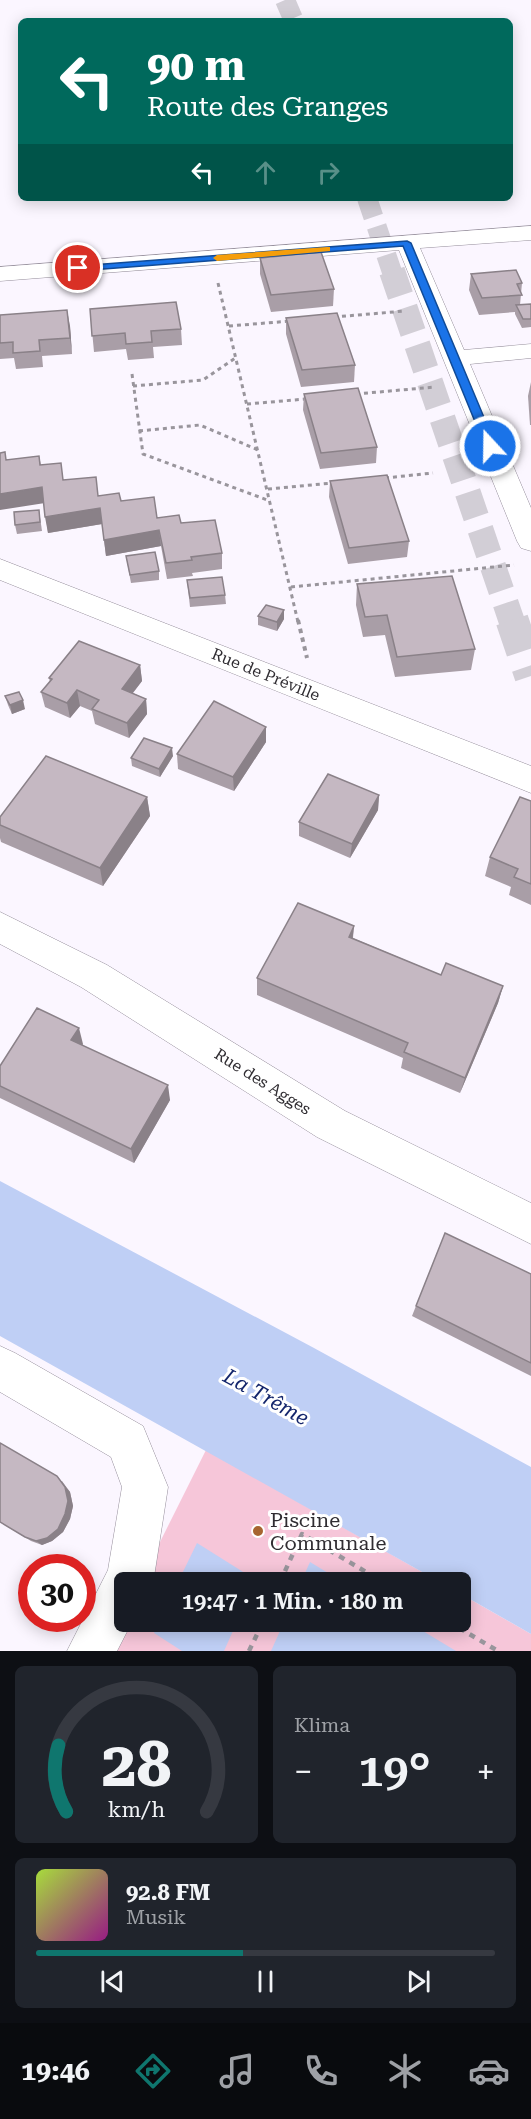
<!DOCTYPE html>
<html lang="de">
<head>
<meta charset="utf-8">
<style>
	body { margin:0; font-family:"Roboto Serif",serif; background:#20242c; color:#f1f3f6; height:100vh; display:flex; flex-direction:column; font-size:22px; white-space:nowrap }
	* { box-sizing:border-box; margin:0 }
	p { font-size:20px; color:#9ea1a6 }
	.icon { flex:none; width:33px; height:33px; fill:none; stroke:currentColor; stroke-width:2; stroke-linecap:round; stroke-linejoin:round }
	.map { position:relative; height:1651px; overflow:hidden }
	.side { display:flex; flex-direction:column; gap:15px; padding:15px; background:#0d0f14; flex:1 }
	.side>* { flex:none }
	.banner { position:absolute; left:18px; top:18px; width:495px; height:183px; border-radius:9px; box-shadow:0 3px 15px #0003; background:#00695c; color:#fff; overflow:hidden }
	.speed { position:absolute; left:18px; top:1554px; display:flex; gap:12px; font-size:30px; font-weight:700; text-align:center }
	.speed>* { display:grid; place-content:center; width:78px; height:78px; border-radius:50%; background:#171b24; box-shadow:0 3px 15px #0003; line-height:1 }
	.speed .limit { border:9px solid #d22; background:#fff; color:#111 }
	.pin { position:absolute; display:grid; place-items:center; width:51px; height:51px; color:#fff; margin:-26px; border:3px solid #fff; border-radius:50%; box-shadow:0 2px 6px #0007 }
	.me { position:absolute; width:66px; margin:-33px; rotate:339deg; stroke-linejoin:round; filter:drop-shadow(0 0 4px #0008) }
	.turn { display:flex; align-items:center; gap:21px; height:126px; padding:0 30px; font-size:27px }
	.turn .icon { width:78px; height:78px; stroke-width:2.5 }
	.turn b { display:block; font-size:42px; line-height:51px }
	.lanes { display:flex; align-items:center; height:57px; padding:0 30px; background:#0003; justify-content:center; gap:30px; direction:ltr }
	.lanes .off { opacity:.35 }
	.big { font-size:45px; font-weight:600; line-height:1.1 }
	.side .widget { flex:1; display:flex; flex-direction:column; justify-content:center; gap:9px; min-width:0; padding:0 21px; border-radius:9px; background:#20242c }
	.side .dial { align-items:center; gap:0 }
	.dial svg { height:156px; overflow:visible; fill:none; stroke:#363941; stroke-width:7; stroke-linecap:round; text-anchor:middle }
	.dial text { fill:#f1f3f6; stroke:none }
	.song { display:flex; align-items:center; gap:18px }
	.cover { width:72px; height:72px; border-radius:9px; background:linear-gradient(135deg,hsl(80 70% 55%),hsl(310 70% 35%)) }
	.played { height:6px; border-radius:3px; background:linear-gradient(90deg,#0f766e 45%,#363941 45%) }
	.keys { display:flex; justify-content:space-around; direction:ltr }
	.heat { display:flex; justify-content:space-between; align-items:center; font-size:33px; direction:ltr }
	.side .tiles { flex:1; display:grid; gap:15px; grid-template-columns:1fr 1fr }
	.widget:last-child { grid-column:span 2 }
	.trip { position:absolute; left:114px; top:1572px; width:357px; height:60px; border-radius:9px; background:#171b24; box-shadow:0 3px 15px #0003; font-weight:600; line-height:60px; text-align:center }
	.dock { display:flex; height:96px; justify-content:space-around; align-items:center; background:#090b0e; color:#9ea1a6 }
	.dock .icon { width:42px; height:42px }
	.dock .current { color:#0f766e }
	.dock b { font-size:27px; color:#f1f3f6 }
	.map>svg:first-child { display:block }
</style>
</head>
<body>
<div class="map">
<svg width="531" height="1651" viewBox="0 0 531 1651">
	<rect width="100%" height="100%" fill="#fbf6ff"/>
	<g fill="#f6c6d9">
		<path d="M206 1450 440 1582H140Z"/>
		<path d="M461 1594 531 1634V1651H106L124 1614V1622H460Z"/>
	</g>
	<g fill="#bfcff5">
		<path d="M0 1181 314 1348 531 1467V1634L461 1594 460 1582H440L0 1336Z"/>
		<path d="M197 1543 256 1580 255 1582H178Z"/>
		<path d="M310 1562 343 1582H301Z"/>
		<path d="M159 1622H237L224 1651H182L154 1633Z"/>
		<path d="M284 1622H408L456 1651H271Z"/>
	</g>
	<g fill="none" stroke-linecap="round" stroke-linejoin="round">
		<g stroke="#d2ced6" stroke-width="20" stroke-dasharray="20 10" stroke-linecap="butt">
			<path d="M285 0 294 21"/>
			<path d="M367 198 392 272"/>
		</g>
		<path stroke="#d2ced6" stroke-width="26" stroke-dasharray="26 13" stroke-linecap="butt" d="M392 271 512 622"/>
		<path stroke="#d2ced6" stroke-width="33" stroke-dasharray="33 16" stroke-linecap="butt" d="M512 620 531 676"/>
		<g stroke="#958e9b" stroke-width="1">
			<g id="minor">
				<path d="M531 226V240L420 248 464 350 531 344V358L470 364 531 508V551L521 548 517 541 399 250 0 281V267Z"/>
				<path d="M0 559 531 766V793L0 580Z"/>
				<path d="M0 912 107 965 345 1111 531 1203V1244L317 1137 81 987 0 944Z"/>
				<path d="M0 1346 15 1353 143 1426 168 1487 154 1577 151 1582H124V1622H132L117 1651H67L108 1570 122 1487 111 1457 0 1392Z"/>
			</g>
		</g>
		<g stroke="#99959c" stroke-width="3" stroke-dasharray="4 4" stroke-linecap="butt">
			<path d="M218 283 298 622"/>
			<path d="M334 317 405 311"/>
			<path d="M229 326 291 321"/>
			<path d="M132 374 143 454 270 501"/>
			<path d="M133 386 203 380 237 357"/>
			<path d="M356 394 435 387"/>
			<path d="M247 404 306 399"/>
			<path d="M139 431 200 425 258 450"/>
			<path d="M385 478 433 473"/>
			<path d="M268 489 333 483"/>
			<path d="M291 587 514 565"/>
		</g>
		<path stroke="#99959c" stroke-width="4" stroke-dasharray="4.5 4.5" stroke-linecap="butt" d="M298 620 307 658"/>
		<g stroke="#99959c" stroke-width="4.5" stroke-dasharray="6 6" stroke-linecap="butt">
			<path d="M280 1582 302 1534 383 1582"/>
			<path d="M449 1622 498 1651"/>
			<path d="M249 1651 263 1622"/>
		</g>
		<use href="#minor" fill="#fff" fill-rule="evenodd"/>
	</g>
	<g fill="#a99ea7">
		<path d="M260 258 334 289 333 306 271 312 260 274Z"/>
		<path d="M471 274 522 283 520 305 531 304V327L522 328 515 314V312L479 315 469 290Z"/>
		<path d="M90 309 181 329 182 345 153 347 154 358 128 360 126 349 94 352Z"/>
		<path d="M0 315 70 326 72 354 42 356 43 367 16 369 14 358 0 359Z"/>
		<path d="M286 318 355 365 354 382 301 387 286 334Z"/>
		<path d="M531 382V425H530L528 396Z"/>
		<path d="M304 394 377 447 376 463 320 469 303 410Z"/>
		<path d="M39 456 41 465 64 480 98 496 121 501 157 518 181 523 222 553V569L192 573 193 576 167 579 161 546 106 556 102 524 48 533 44 503 7 460Z"/>
		<path d="M330 481 409 541 407 557 348 564 329 497Z"/>
		<path d="M39 510 42 531 17 534 15 525Z"/>
		<path d="M126 556 159 571V580L131 583Z"/>
		<path d="M187 580 225 595 226 604 190 607Z"/>
		<path d="M357 584 475 649 471 670 395 677 385 635 363 637 356 605Z"/>
		<path d="M258 616 284 619 277 631 258 625Z"/>
		<path d="M140 665 142 681 133 693 146 699 147 714 129 738 95 724 92 711 80 706 70 718 45 707 41 692 50 682 49 678Z"/>
		<path d="M5 696 25 709 12 714 8 705Z"/>
		<path d="M266 727V742L234 791 178 769 177 754Z"/>
		<path d="M173 756 160 777 132 766 131 758Z"/>
		<path d="M379 795 378 810 350 858 299 836V822Z"/>
		<path d="M147 797 150 816 103 886 1 842 0 838V817Z"/>
		<path d="M531 801V905L509 895 511 887 485 876 490 857Z"/>
		<path d="M354 926 353 938 441 975 503 986 498 1003 460 1093 401 1068 403 1058 257 995V978Z"/>
		<path d="M83 1044 82 1045 170 1100 134 1163 0 1098V1066Z"/>
		<path d="M445 1233 531 1274V1376L412 1316Z"/>
		<path d="M62 1481 70 1492 73 1506 70 1519 63 1532 52 1541 42 1545 31 1541 0 1522Z"/>
	</g>
	<g fill="#8a8188">
		<path d="M67 310 70 326 72 354 70 338Z"/>
		<path d="M42 487 45 503 0 510V494Z"/>
		<path d="M100 508 102 524 48 533 45 517Z"/>
		<path d="M159 530 161 546 106 556 104 540Z"/>
		<path d="M284 610V619L277 631V622Z"/>
		<path d="M140 665 142 681 124 704 122 689Z"/>
		<path d="M77 690 80 706 70 718 67 703Z"/>
		<path d="M146 699 147 714 129 738 127 723Z"/>
		<path d="M23 700 25 709 12 714 10 705Z"/>
		<path d="M266 727V742L234 791 233 777Z"/>
		<path d="M172 748 173 756 160 777 159 769Z"/>
		<path d="M379 795 378 810 350 858 352 844Z"/>
		<path d="M147 797 150 816 103 886 100 868Z"/>
		<path d="M354 926 352 943 349 937Z"/>
		<path d="M503 986 498 1003 460 1093 465 1078Z"/>
		<path d="M79 1028 83 1044 76 1056 71 1040Z"/>
		<path d="M168 1085 170 1100 134 1163 131 1149Z"/>
		<path d="M57 1476 70 1492 73 1506 70 1519 63 1532 52 1541 42 1545 36 1541Z"/>
	</g>
	<g fill="#c5b8c2" stroke="#8a8188" stroke-width="1.5">
		<path d="M321 252 334 289 271 295 260 258Z"/>
		<path d="M516 270 522 283 517 284 522 295 482 298 471 274Z"/>
		<path d="M176 302 181 329 151 331 152 342 126 344 125 333 92 336 90 309Z"/>
		<path d="M531 304V319H523L516 305Z"/>
		<path d="M67 310 70 338 39 340 40 351 13 353V342L0 343V315Z"/>
		<path d="M337 313 355 365 302 370 286 318Z"/>
		<path d="M358 388 377 447 321 453 304 394Z"/>
		<path d="M5 452 6 460 39 456 40 465 61 463 63 480 96 477 98 496 119 493 121 501 154 497 157 518 179 515 181 523 215 520 222 553 191 557 192 560 166 563 159 530 104 540 100 508 45 517 42 487 0 494V453Z"/>
		<path d="M387 475 409 541 349 548 330 481Z"/>
		<path d="M39 510 40 522 15 525 14 512Z"/>
		<path d="M155 552 159 571 130 575 126 556Z"/>
		<path d="M452 576 475 649 397 657 387 615 365 617 357 584Z"/>
		<path d="M222 577 225 595 190 598 187 580Z"/>
		<path d="M266 605 284 610 277 622 258 616Z"/>
		<path d="M79 641 140 665 122 689 146 699 127 723 92 709 99 700 77 690 67 703 41 692 52 679 49 678Z"/>
		<path d="M19 692 23 700 10 705 5 696Z"/>
		<path d="M214 701 266 727 233 777 177 754Z"/>
		<path d="M144 738 172 748 159 769 131 758Z"/>
		<path d="M46 756 147 797 100 868 0 825V817Z"/>
		<path d="M328 774 379 795 352 844 299 822Z"/>
		<path d="M520 797 531 801V884L514 877 518 869 490 857Z"/>
		<path d="M298 903 354 926 349 937 441 975 446 963 503 986 465 1078 404 1052 408 1043 257 978Z"/>
		<path d="M37 1008 79 1028 71 1040 168 1085 131 1149 0 1086V1066Z"/>
		<path d="M445 1233 531 1274V1363L416 1306Z"/>
		<path d="M0 1443 57 1476 65 1487 68 1501 65 1514 58 1529 47 1538 36 1541 25 1537 0 1522Z"/>
	</g>
	<path fill="#1a73e8" stroke="#114b97" stroke-width="1.5" d="M407 241 411 243 496 446 494 448H487L485 446 403 246 78 271 74 268 78 266Z"/>
	<path fill="#f59e0b" d="M327 247H330V251L217 261 213 258 217 255Z"/>
	<circle fill="#a76531" stroke="#fff" stroke-width="2" cx="258" cy="1531" r="6"/>
	<g text-anchor="middle" stroke-width="6" stroke-linejoin="round" paint-order="stroke">
		<g font-size="16" fill="#302d32" stroke="#fff">
			<text transform="translate(266 674) rotate(22)" y="6">Rue de Préville</text>
			<text transform="translate(263 1081) rotate(32)" y="6">Rue des Agges</text>
		</g>
		<g font-size="20" fill="#302d32" stroke="#fff" text-anchor="start">
			<text x="270" y="1527">Piscine<tspan x="270" dy="23">Communale</tspan></text>
		</g>
		<g font-size="21" font-style="italic" fill="#14266c" stroke="#fff">
			<text transform="translate(266 1397) rotate(29)" y="7">La Trême</text>
		</g>
	</g>
</svg>
<div class="speed"><div class="limit">30</div></div>
<div class="pin" style="left:78px;top:268px;background:#d93025"><svg class="icon" aria-label="arrive" viewBox="0 0 24 24"><path d="M6 21V4h12l-3 4 3 4H6"/></svg></div>
<svg class="me" style="left:490px;top:446px" viewBox="-20 -20 40 40"><circle r="17" fill="#1a73e8" stroke="#fff" stroke-width="3"/><path d="M0-11L8 9 0 5-8 9z" fill="#fff"/></svg>
<div class="trip">19:47 · 1 Min. · 180 m</div>
<div class="banner">
<div class="turn"><svg class="icon" aria-label="left" viewBox="0 0 24 24"><path d="M17 20v-9H6M10 6l-5 5 5 5"/></svg><div><b>90 m</b>Route des Granges</div></div>
<div class="lanes"><svg class="icon" aria-label="left" viewBox="0 0 24 24"><path d="M17 20v-9H6M10 6l-5 5 5 5"/></svg><svg class="icon off" aria-label="ahead" viewBox="0 0 24 24"><path d="M12 20V5M6 11l6-6 6 6"/></svg><svg class="icon off" aria-label="right" viewBox="0 0 24 24"><path d="M7 20v-9h11M14 6l5 5-5 5"/></svg></div>
</div>
</div>
<section class="side">
<div class="tiles">
<div class="widget dial"><svg viewBox="0 0 100 80">
<path d="M14 69A42 42 0 1 1 86 69"/>
<path d="M14 69A42 42 0 0 1 10 35" stroke="#0f766e"/>
<text x="50" y="56" font-size="32" font-weight="700">28</text>
<text x="50" y="72" font-size="11">km/h</text>
</svg></div>
<div class="widget"><p>Klima</p>
<div class="heat"><a>−</a><b class="big">19°</b><a>+</a></div>
</div>
<div class="widget">
<div class="song"><i class="cover"></i><div><b>92.8 FM</b><p>Musik</p></div></div>
<div class="played"></div>
<div class="keys"><svg class="icon" aria-label="previous" viewBox="0 0 24 24"><path d="M18 5L8 12l10 7zM5 5v14"/></svg><svg class="icon" aria-label="pause" viewBox="0 0 24 24"><path d="M8 5v14M16 5v14"/></svg><svg class="icon" aria-label="next" viewBox="0 0 24 24"><path d="M6 5l10 7-10 7zM19 5v14"/></svg></div>
</div>
</div>
</section>
<nav class="dock">
<b>19:46</b>
<svg class="icon current" aria-label="directions" viewBox="0 0 24 24"><path d="M12 3l9 9-9 9-9-9zM9 14v-3h6M13 9l2 2-2 2"/></svg>
<svg class="icon" aria-label="music" viewBox="0 0 24 24"><path d="M9 18V5l10-2v13"/><circle cx="6" cy="18" r="3"/><circle cx="16" cy="16" r="3"/></svg>
<svg class="icon" aria-label="phone" viewBox="0 0 24 24"><path d="M5 4h4l2 5-3 2q2 4 5 5l2-3 5 2v4C11 20 4 13 5 4z"/></svg>
<svg class="icon" aria-label="climate" viewBox="0 0 24 24"><path d="M12 3v18M4 7l16 10M4 17L20 7"/></svg>
<svg class="icon" aria-label="car" viewBox="0 0 24 24"><path d="M5 17H2v-5l4-1 3-4h7l3 4 3 1v5h-3M9 17h6M6 11h13"/><circle cx="7" cy="17" r="2"/><circle cx="17" cy="17" r="2"/></svg>
</nav>
</body>
</html>
